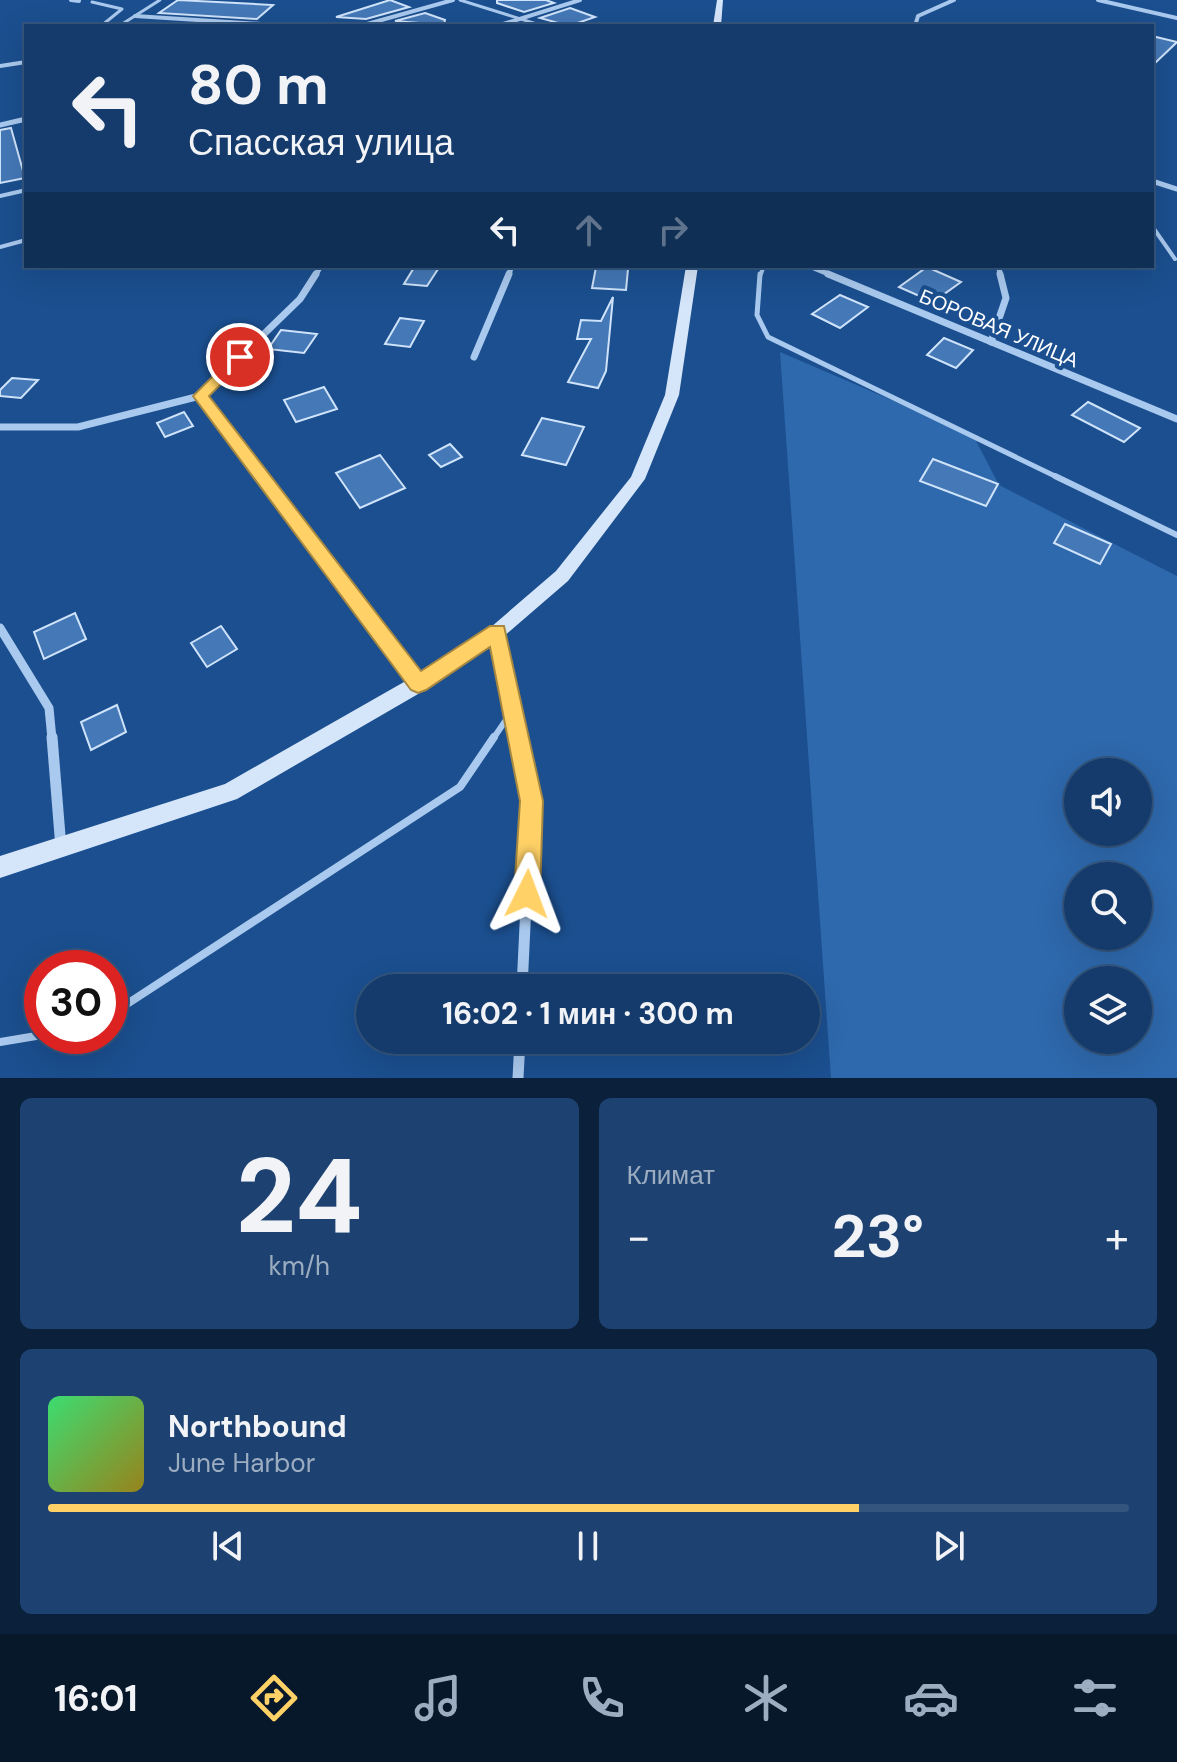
<!DOCTYPE html>
<html lang="ru">
<head>
<meta charset="utf-8">
<style>
	body { margin:0; font-family:"DM Sans",sans-serif; background:#1d4271; color:#f1f3f6; height:100vh; display:flex; flex-direction:column; font-size:30px; white-space:nowrap }
	* { box-sizing:border-box; margin:0 }
	p { font-size:26px; color:#9dadc1 }
	.icon { flex:none; width:44px; height:44px; fill:none; stroke:currentColor; stroke-width:2; stroke-linecap:round; stroke-linejoin:round }
	.map { position:relative; height:1078px; overflow:hidden }
	.side { display:flex; flex-direction:column; gap:20px; padding:20px; background:#0b203b; flex:1 }
	.side>* { flex:none }
	.banner { position:absolute; left:24px; top:24px; width:1130px; height:244px; border-radius:0px; box-shadow:0 8px 32px #0002,0 0 0 2px #33557e; background:#143b6b; color:#f1f3f6; overflow:hidden }
	.tools { position:absolute; left:1064px; top:758px; display:grid; gap:16px }
	.tools a { display:grid; place-items:center; width:88px; height:88px; border-radius:50%; background:#143b6b; box-shadow:0 8px 32px #0002,0 0 0 2px #33557e; font-size:40px }
	.speed { position:absolute; left:24px; top:950px; display:flex; gap:16px; font-size:40px; font-weight:700; text-align:center }
	.speed>* { display:grid; place-content:center; width:104px; height:104px; border-radius:50%; background:#143b6b; box-shadow:0 8px 32px #0002,0 0 0 2px #33557e; line-height:1 }
	.speed .limit { border:12px solid #d22; background:#fff; color:#111 }
	.pin { position:absolute; display:grid; place-items:center; width:68px; height:68px; color:#fff; margin:-34px; border:4px solid #fff; border-radius:50%; box-shadow:0 2px 8px #0007 }
	.me { position:absolute; width:88px; margin:-44px; rotate:3deg; stroke-linejoin:round; filter:drop-shadow(0 0 6px #0008) }
	.turn { display:flex; align-items:center; gap:28px; height:168px; padding:0 32px; font-size:36px }
	.turn .icon { width:104px; height:104px; stroke-width:2.5 }
	.turn b { display:block; font-size:56px; line-height:68px }
	.lanes { display:flex; align-items:center; height:76px; padding:0 32px; background:#0003; justify-content:center; gap:40px; direction:ltr }
	.lanes .off { opacity:.35 }
	.big { font-size:60px; font-weight:700; line-height:1.1 }
	.side .tile { flex:1; display:flex; flex-direction:column; justify-content:center; gap:12px; min-width:0; padding:0 28px; border-radius:12px; background:#1d4271 }
	.side .dial { align-items:center; gap:0 }
	.dial b { font-size:104px; line-height:1 }
	.song { display:flex; align-items:center; gap:24px }
	.cover { width:96px; height:96px; border-radius:12px; background:linear-gradient(135deg,hsl(140 70% 55%),hsl(50 70% 35%)) }
	.played { height:8px; border-radius:4px; background:linear-gradient(90deg,#ffd166 75%,#33557e 75%) }
	.keys { display:flex; justify-content:space-around; direction:ltr }
	.heat { display:flex; justify-content:space-between; align-items:center; font-size:44px; direction:ltr }
	.side .tiles { flex:1; display:grid; gap:20px; grid-template-columns:1fr 1fr }
	.tile:last-child { grid-column:span 2 }
	.trip { position:absolute; left:356px; top:974px; width:464px; height:80px; border-radius:40px; background:#143b6b; box-shadow:0 8px 32px #0002,0 0 0 2px #33557e; font-weight:700; line-height:80px; text-align:center }
	.tab-bar { display:flex; height:128px; justify-content:space-around; align-items:center; background:#08182b; color:#9dadc1 }
	.tab-bar .icon { width:56px; height:56px }
	.tab-bar .selected { color:#ffd166 }
	.tab-bar b { font-size:36px; color:#f1f3f6 }
	.map>svg:first-child { display:block }
</style>
</head>
<body>
<div class="map">
<svg width="1177" height="1078" viewBox="0 0 1177 1078">
	<rect width="100%" height="100%" fill="#1b4f8f"/>
	<path fill="#2e69ad" fill-rule="evenodd" d="M780 352 973 435 999 485 1177 576V1078H831ZM1078 772H1138V832H1078ZM1078 876H1138V936H1078ZM1078 980H1138V1040H1078Z"/>
	<g fill="#4478b7" stroke="#cfe3fa" stroke-width="2">
		<path d="M178 0 273 5 257 19 159 13Z"/>
		<path d="M390 0 409 7 366 19 336 17Z"/>
		<path d="M497 0H546L554 3 524 12 497 3Z"/>
		<path d="M570 8 595 17 569 26 540 18Z"/>
		<path d="M425 13 445 20 444 25 395 21Z"/>
		<path d="M1152 36 1177 42 1152 66Z"/>
		<path d="M11 128 25 178 0 183V130Z"/>
		<path d="M415 266H440L427 286 404 284Z"/>
		<path d="M596 267 628 269 626 290 592 288Z"/>
		<path d="M927 267 961 282 933 302 899 287Z"/>
		<path d="M840 295 868 307 840 328 812 314Z"/>
		<path d="M613 297 606 371 598 388 568 382 591 339H577L581 320 601 321Z"/>
		<path d="M400 318 424 321 410 347 385 344Z"/>
		<path d="M281 330 317 334 304 353 268 349Z"/>
		<path d="M944 338 973 350 956 368 927 355Z"/>
		<path d="M12 378 38 380 21 398 0 396V390Z"/>
		<path d="M324 387 337 409 296 422 284 400Z"/>
		<path d="M1088 402 1140 428 1124 442 1072 415Z"/>
		<path d="M184 412 193 426 165 437 157 423Z"/>
		<path d="M542 418 584 427 566 465 522 455Z"/>
		<path d="M450 444 462 457 441 467 429 455Z"/>
		<path d="M380 455 405 488 360 508 336 473Z"/>
		<path d="M933 459 998 484 986 506 920 481Z"/>
		<path d="M1065 524 1111 544 1100 564 1054 543Z"/>
		<path d="M75 613 86 639 44 659 34 632Z"/>
		<path d="M221 626 237 649 207 667 191 643Z"/>
		<path d="M117 705 126 732 91 750 81 722Z"/>
	</g>
	<g fill="none" stroke-linecap="round" stroke-linejoin="round">
		<g stroke="#a9c9ee" stroke-width="3">
			<path d="M460 0 543 26"/>
			<path d="M92 2 122 9 101 26"/>
			<path d="M119 26 160 0"/>
		</g>
		<g stroke="#a9c9ee" stroke-width="4">
			<path d="M0 196 22 191"/>
			<path d="M1152 226 1175 259"/>
			<path d="M0 247 26 240"/>
			<path d="M760 276 764 266"/>
		</g>
		<path stroke="#a9c9ee" stroke-width="5" d="M760 274 757 315 768 337 1059 478"/>
		<g stroke="#a9c9ee" stroke-width="6">
			<path d="M1055 476 1177 535"/>
			<path d="M493 739 512 711"/>
		</g>
		<g stroke="#a9c9ee" stroke-width="8">
			<path d="M110 1015 460 787 494 737"/>
			<path d="M0 1042 42 1035"/>
		</g>
		<g stroke="#a9c9ee" stroke-width="4">
			<path d="M71 0 79 1"/>
			<path d="M1098 0 1177 18"/>
			<path d="M135 16 293 26"/>
			<path d="M360 26 453 0"/>
			<path d="M497 26 580 0"/>
			<path d="M915 26 918 16 954 0"/>
			<path d="M0 66 26 62"/>
			<path d="M19 121 26 119"/>
		</g>
		<g stroke="#a9c9ee" stroke-width="5">
			<path d="M0 125 26 119"/>
			<path d="M1152 181 1177 189"/>
			<path d="M809 266 833 276"/>
			<path d="M998 266 1001 276"/>
			<path d="M315 276 321 266"/>
			<path d="M508 276 512 266"/>
		</g>
		<g stroke="#a9c9ee" stroke-width="7">
			<path d="M828 274 1177 419"/>
			<path d="M991 342 1006 298 1000 274"/>
			<path d="M474 357 509 274"/>
			<path d="M200 396 262 478"/>
			<path d="M0 427H78L200 396 300 299 316 274"/>
		</g>
		<g stroke="#a9c9ee" stroke-width="9">
			<path d="M261 476 418 683"/>
			<path d="M0 628 49 708 52 739"/>
			<path d="M497 633 519 739"/>
		</g>
		<g stroke="#a9c9ee" stroke-width="11">
			<path d="M52 737 61 848"/>
			<path d="M518 737 531 801 522 988"/>
			<path d="M518 1078 520 1040"/>
		</g>
		<g fill="#d6e6fa" fill-rule="evenodd">
			<path d="M717 0H723L721 26H713Z"/>
			<path d="M686 266H698L679 395 645 479 568 581 503 637 425 690 237 799 0 878V856L225 784 411 678 491 627 556 571 631 477 665 395Z"/>
		</g>
	</g>
	<path fill="#ffd166" stroke="#a68842" stroke-width="2" d="M240 353 247 357 245 360 209 396 421 671 490 626H504L543 801 540 894 536 903 527 907 518 903 514 894 520 801 490 647 426 690 418 693 411 690 193 396 235 354Z"/>
	<g text-anchor="middle" stroke-width="8" stroke-linejoin="round" paint-order="stroke">
		<g font-size="20" fill="#fff" stroke="#1b4f8f">
			<text transform="translate(999 328) rotate(23)" y="7">БОРОВАЯ УЛИЦА</text>
		</g>
	</g>
</svg>
<div class="tools">
<a><svg class="icon" aria-label="sound" viewBox="0 0 24 24"><path d="M4 9h4l5-4v14l-5-4H4zM17 9q2 3 0 6"/></svg></a>
<a><svg class="icon" aria-label="search" viewBox="0 0 24 24"><circle cx="10" cy="10" r="6"/><path d="M15 15l6 6"/></svg></a>
<a><svg class="icon" aria-label="layers" viewBox="0 0 24 24"><path d="M12 4l9 5-9 5-9-5zM3 14l9 5 9-5"/></svg></a>
</div>
<div class="speed"><div class="limit">30</div></div>
<div class="pin" style="left:240px;top:357px;background:#d93025"><svg class="icon" aria-label="arrive" viewBox="0 0 24 24"><path d="M6 21V4h12l-3 4 3 4H6"/></svg></div>
<svg class="me" style="left:527px;top:894px" viewBox="-20 -20 40 40"><path d="M0-17L14 15 0 8-14 15z" fill="#ffd166" stroke="#fff" stroke-width="4"/></svg>
<div class="trip">16:02 · 1 мин · 300 m</div>
<div class="banner">
<div class="turn"><svg class="icon" aria-label="left" viewBox="0 0 24 24"><path d="M17 20v-9H6M10 6l-5 5 5 5"/></svg><div><b>80 m</b>Спасская улица</div></div>
<div class="lanes"><svg class="icon" aria-label="left" viewBox="0 0 24 24"><path d="M17 20v-9H6M10 6l-5 5 5 5"/></svg><svg class="icon off" aria-label="ahead" viewBox="0 0 24 24"><path d="M12 20V5M6 11l6-6 6 6"/></svg><svg class="icon off" aria-label="right" viewBox="0 0 24 24"><path d="M7 20v-9h11M14 6l5 5-5 5"/></svg></div>
</div>
</div>
<section class="side">
<div class="tiles">
<div class="tile dial"><b>24</b><p>km/h</p></div>
<div class="tile"><p>Климат</p>
<div class="heat"><a>−</a><b class="big">23°</b><a>+</a></div>
</div>
<div class="tile">
<div class="song"><i class="cover"></i><div><b>Northbound</b><p>June Harbor</p></div></div>
<div class="played"></div>
<div class="keys"><svg class="icon" aria-label="previous" viewBox="0 0 24 24"><path d="M18 5L8 12l10 7zM5 5v14"/></svg><svg class="icon" aria-label="pause" viewBox="0 0 24 24"><path d="M8 5v14M16 5v14"/></svg><svg class="icon" aria-label="next" viewBox="0 0 24 24"><path d="M6 5l10 7-10 7zM19 5v14"/></svg></div>
</div>
</div>
</section>
<nav class="tab-bar">
<b>16:01</b>
<svg class="icon selected" aria-label="directions" viewBox="0 0 24 24"><path d="M12 3l9 9-9 9-9-9zM9 14v-3h6M13 9l2 2-2 2"/></svg>
<svg class="icon" aria-label="music" viewBox="0 0 24 24"><path d="M9 18V5l10-2v13"/><circle cx="6" cy="18" r="3"/><circle cx="16" cy="16" r="3"/></svg>
<svg class="icon" aria-label="phone" viewBox="0 0 24 24"><path d="M5 4h4l2 5-3 2q2 4 5 5l2-3 5 2v4C11 20 4 13 5 4z"/></svg>
<svg class="icon" aria-label="climate" viewBox="0 0 24 24"><path d="M12 3v18M4 7l16 10M4 17L20 7"/></svg>
<svg class="icon" aria-label="car" viewBox="0 0 24 24"><path d="M5 17H2v-5l4-1 3-4h7l3 4 3 1v5h-3M9 17h6M6 11h13"/><circle cx="7" cy="17" r="2"/><circle cx="17" cy="17" r="2"/></svg>
<svg class="icon" aria-label="filters" viewBox="0 0 24 24"><path d="M4 7h16M4 17h16"/><circle cx="9" cy="7" r="2"/><circle cx="15" cy="17" r="2"/></svg>
</nav>
</body>
</html>
